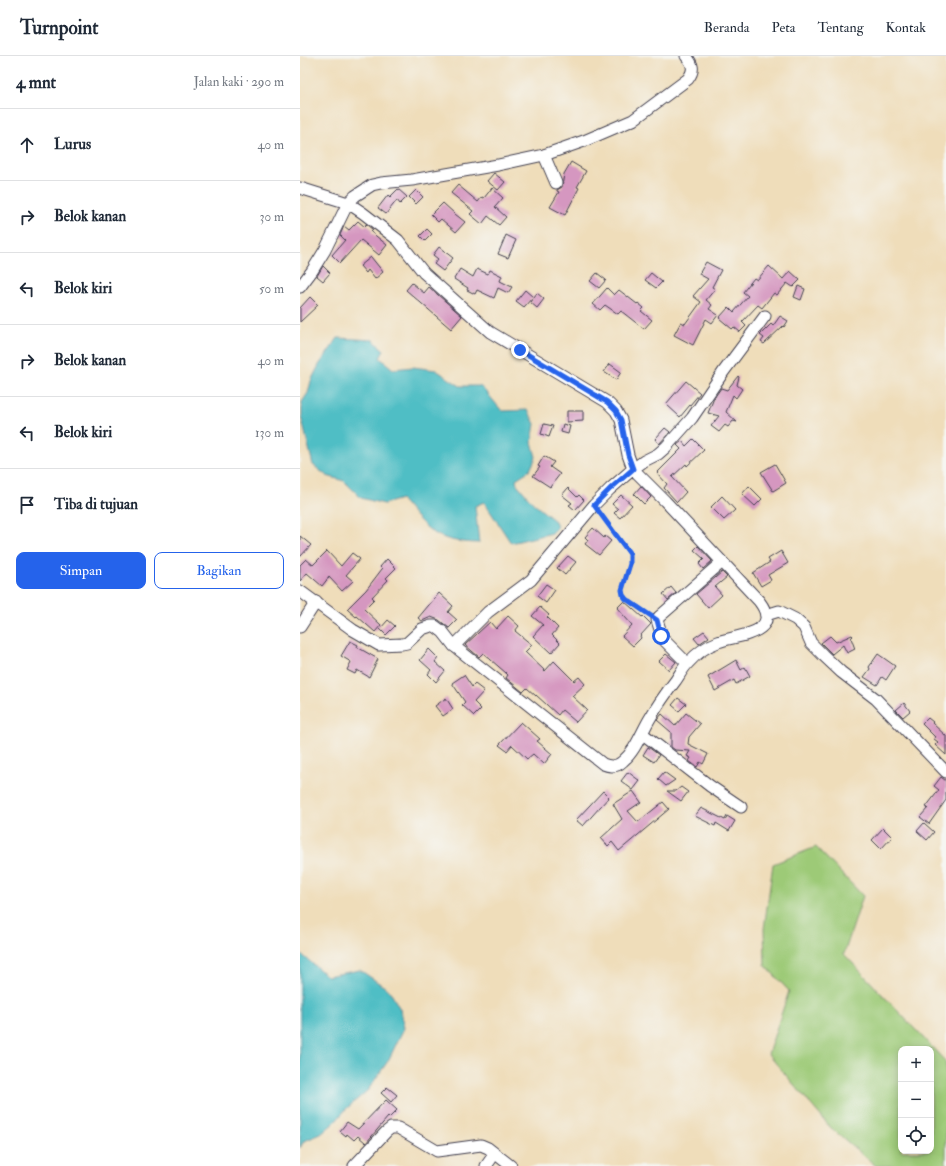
<!DOCTYPE html>
<html lang="id">
<head>
<meta charset="utf-8">
<style>
  body { margin:0; font-family:"IM FELL Double Pica",serif; background:#f2f2f3; color:#1f2937 }
  .controls { position:absolute; right:12px; bottom:12px; display:grid; overflow:hidden; border-radius:8px; box-shadow:0 2px 10px #0003 }
  .controls button { width:36px; height:36px; display:grid; place-items:center; padding:0; border:0; border-bottom:1px solid #e0e1e3; background:#fff; color:#1f2937; font:20px sans-serif }
  .stop { position:absolute; width:12px; height:12px; margin:-9px; border:3px solid #2563eb; border-radius:50%; background:#fff }
  .stop.end { background:#2563eb; border-color:#fff; box-shadow:0 1px 4px #0008 }
  .list { margin:0; padding:0; list-style:none }
  h2 { display:flex; justify-content:space-between; align-items:center; height:52px; margin:0; padding:0 16px; font-size:17px }
  h2 small { font-size:13px; font-weight:400; color:#747a83 }
  .list li { display:grid; grid-template-columns:26px 1fr auto; gap:12px; align-items:center; box-sizing:border-box; height:72px; padding:0 16px; border-top:1px solid #e0e1e3 }
  .list b { display:block; font-size:15px; white-space:nowrap }
  .list em { font-size:13px; font-style:normal; color:#747a83 }
  .actions { display:flex; gap:8px; padding:12px 16px }
  .actions a { flex:1; padding:9px 0; border:1px solid #2563eb; border-radius:8px; text-align:center; font-size:14px; color:#2563eb }
  .actions .main { background:#2563eb; color:#fff }
  .icon { flex:none; width:22px; height:22px; fill:none; stroke:currentColor; stroke-width:2; stroke-linecap:round; stroke-linejoin:round }
  .map { position:relative; flex:none; width:646px; height:1110px; overflow:hidden }
  header { display:flex; align-items:center; gap:24px; box-sizing:border-box; height:56px; padding:0 20px; background:#fff; border-bottom:1px solid #e0e1e3 }
  header strong { font-size:19px }
  nav { display:flex; gap:22px; margin-inline-start:auto; font-size:14px }
  main { display:flex }
  aside { flex:1; background:#fff }
  .map>svg:first-child { display:block }
</style>
</head>
<body>
<header>
<strong>Turnpoint</strong>
<nav><a>Beranda</a><a>Peta</a><a>Tentang</a><a>Kontak</a></nav>
</header>
<main>
<aside>
<h2>4 mnt<small>Jalan kaki · 290 m</small></h2>
<ul class="list">
<li><svg class="icon" aria-label="ahead" viewBox="0 0 24 24"><path d="M12 20V5M6 11l6-6 6 6"/></svg><div><b>Lurus</b></div><em>40 m</em></li>
<li><svg class="icon" aria-label="right" viewBox="0 0 24 24"><path d="M7 20v-9h11M14 6l5 5-5 5"/></svg><div><b>Belok kanan</b></div><em>30 m</em></li>
<li><svg class="icon" aria-label="left" viewBox="0 0 24 24"><path d="M17 20v-9H6M10 6l-5 5 5 5"/></svg><div><b>Belok kiri</b></div><em>50 m</em></li>
<li><svg class="icon" aria-label="right" viewBox="0 0 24 24"><path d="M7 20v-9h11M14 6l5 5-5 5"/></svg><div><b>Belok kanan</b></div><em>40 m</em></li>
<li><svg class="icon" aria-label="left" viewBox="0 0 24 24"><path d="M17 20v-9H6M10 6l-5 5 5 5"/></svg><div><b>Belok kiri</b></div><em>130 m</em></li>
<li><svg class="icon" aria-label="arrive" viewBox="0 0 24 24"><path d="M6 21V4h12l-3 4 3 4H6"/></svg><div><b>Tiba di tujuan</b></div></li>
</ul>
<div class="actions"><a class="main">Simpan</a><a>Bagikan</a></div>
</aside>
<div class="map">
<svg width="646" height="1110" viewBox="0 0 646 1110">
  <rect width="100%" height="100%" fill="#f6f6f2"/>
  <filter id="ink" filterUnits="userSpaceOnUse"><feTurbulence type="fractalNoise" baseFrequency=".025" numOctaves="2"/><feDisplacementMap in="SourceGraphic" scale="8" xChannelSelector="R" yChannelSelector="G"/><feConvolveMatrix kernelMatrix="1 2 1 2 8 2 1 2 1" color-interpolation-filters="sRGB"/></filter>
  <filter id="wash" filterUnits="userSpaceOnUse"><feTurbulence type="fractalNoise" baseFrequency=".012" numOctaves="4" result="noise"/><feDisplacementMap in="SourceGraphic" scale="16" xChannelSelector="R" yChannelSelector="G"/><feGaussianBlur stdDeviation="0.9" result="paint"/><feColorMatrix in="noise" values="0 0 0 0 0 0 0 0 0 0 0 0 0 0 0 0 0 1.4 0 .05"/><feComposite in="paint" operator="in"/></filter>
  <g filter="url(#wash)">
    <rect width="100%" height="100%" fill="#efddba"/>
    <path fill="#9dca77" stroke="#607659" fill-rule="evenodd" d="M 516,791 L 563,840 L 544,898 L 646,1006 L 646,1110 L 576,1110 L 530,1071 L 468,998 L 489,935 L 465,909 L 464,873 L 473,808 ZM 601,993 L 631,993 L 631,1095 L 601,1095 Z"/>
    <g fill="#4fbec5" stroke="#387080">
      <path d="M 38,282 L 73,284 L 84,294 L 80,302 L 93,313 L 113,311 L 136,314 L 160,330 L 180,330 L 187,337 L 202,355 L 228,354 L 235,368 L 232,386 L 236,401 L 230,414 L 216,423 L 217,428 L 234,448 L 255,465 L 257,472 L 252,477 L 211,487 L 184,446 L 175,450 L 179,487 C 135,486 128,475 101,443 L 84,448 L 61,442 L 44,425 L 27,420 L 13,409 L 2,364 L 2,346 L 8,337 L 11,325 L 19,309 Z"/>
      <polygon points="0,897 27,920 60,914 89,934 100,953 104,972 88,1005 68,1034 46,1053 35,1066 21,1078 4,1085 0,1092"/>
    </g>
    <g id="blocks">
      <g fill="#d597c0">
        <polygon points="271,106 286,115 277,131 279,132 265,159 250,151 259,136 257,135 257,134 262,131 264,118"/>
        <polygon points="194,117 205,126 198,134 187,125"/>
        <polygon points="158,129 178,146 182,141 184,142 192,132 203,142 195,151 206,161 199,169 188,160 182,168 170,158 173,155 151,137"/>
        <polygon points="98,133 107,141 100,148 97,144 86,158 78,152 88,139 90,141"/>
        <polygon points="116,134 123,141 116,148 109,141"/>
        <polygon points="143,147 155,158 165,166 156,176 141,163 138,166 131,159"/>
        <polygon points="58,165 65,171 66,168 73,174 71,176 87,189 79,199 61,184 40,207 32,199 45,184 40,179 44,170 49,174"/>
        <polygon points="127,173 132,178 125,185 120,180"/>
        <polygon points="206,179 216,184 208,202 198,198"/>
        <polygon points="139,191 153,202 143,215 134,208 138,203 133,199"/>
        <polygon points="71,201 83,216 75,223 68,214 66,217 60,210"/>
        <polygon points="406,206 421,214 412,231 415,233 406,244 412,249 409,253 418,259 412,267 406,263 393,289 374,279 381,266 385,268 401,246 393,240 408,223 399,218"/>
        <polygon points="23,210 30,217 23,225 17,220"/>
        <polygon points="469,210 483,223 490,215 500,224 493,231 487,227 477,239 474,237 462,252 458,249 442,266 446,270 440,276 434,271 432,273 419,262 429,251 434,256 448,240 443,236 454,222 457,224"/>
        <polygon points="160,213 173,221 177,213 188,218 190,214 202,220 200,225 212,231 208,237 198,232 194,242 177,234 175,238 167,234 168,232 154,223"/>
        <polygon points="297,217 306,224 299,232 290,225"/>
        <polygon points="351,217 362,226 356,232 345,224"/>
        <polygon points="112,227 124,237 129,231 162,260 151,273 106,234"/>
        <polygon points="498,230 505,233 501,244 494,241"/>
        <polygon points="307,232 314,239 319,234 337,248 338,247 344,252 341,255 352,264 344,273 321,255 318,258 305,249 300,254 293,248"/>
        <polygon points="225,234 233,241 224,251 216,245"/>
        <polygon points="237,237 244,243 237,252 230,246"/>
        <polygon points="10,241 18,249 0,266 0,252"/>
        <polygon points="480,260 488,265 484,271 483,270 464,288 461,286 464,282 460,279 471,268 473,270"/>
        <polygon points="310,308 321,316 316,324 304,316"/>
        <polygon points="438,320 439,321 437,329 442,333 436,342 433,339 426,356 437,366 433,365 428,371 425,369 419,376 411,370 419,360 408,357 414,342 421,332 427,334"/>
        <polygon points="386,325 400,337 380,361 366,348"/>
        <polygon points="267,355 283,355 283,365 267,366"/>
        <polygon points="244,368 253,370 249,381 241,378"/>
        <polygon points="263,368 270,370 268,378 261,376"/>
        <polygon points="365,372 370,376 359,388 355,383"/>
        <polygon points="393,383 404,394 387,410 386,408 372,421 386,436 377,446 364,432 367,428 357,417 381,393 377,389 382,385 386,390"/>
        <polygon points="244,400 254,406 250,411 260,418 250,431 233,420 240,411 238,410"/>
        <polygon points="475,408 486,427 473,435 461,416"/>
        <polygon points="341,430 351,441 344,448 334,438"/>
        <polygon points="449,430 462,443 455,450 442,438"/>
        <polygon points="268,432 277,441 279,439 284,444 275,454 269,449 272,447 262,439"/>
        <polygon points="321,439 332,449 320,462 314,457 318,453 312,448"/>
        <polygon points="422,440 435,454 424,464 411,451"/>
        <polygon points="293,472 304,482 305,480 311,485 299,499 285,488 288,484 285,481"/>
        <polygon points="0,480 11,489 0,501"/>
        <polygon points="398,490 412,505 403,513 399,508 404,503 394,494"/>
        <polygon points="27,495 41,510 52,497 60,503 46,519 53,525 42,535 29,521 22,530 7,517 0,525 0,509 6,503 13,509"/>
        <polygon points="481,495 488,507 468,519 471,524 461,530 453,517 470,506 468,503"/>
        <polygon points="268,500 276,506 265,519 257,512"/>
        <polygon points="87,503 96,512 86,522 88,524 72,541 74,543 64,553 81,569 75,576 57,560 56,561 47,553 66,534 82,513 80,511"/>
        <polygon points="422,516 427,521 415,531 422,539 408,552 396,538"/>
        <polygon points="246,528 255,534 246,547 237,540"/>
        <polygon points="371,531 376,537 368,544 363,538"/>
        <polygon points="139,537 153,550 148,556 157,564 149,572 139,564 131,561 122,565 118,562"/>
        <polygon points="324,545 342,561 343,560 351,568 340,580 341,582 333,590 322,580 332,569 317,552"/>
        <polygon points="240,551 249,559 247,561 258,572 252,579 260,587 251,597 233,580 243,569 232,560"/>
        <polygon points="208,560 219,570 215,575 232,589 225,596 245,615 254,605 274,625 279,621 285,628 272,640 287,654 276,666 262,654 258,659 236,639 236,640 227,632 223,636 206,622 208,619 206,617 183,597 179,601 165,589 190,566 196,573"/>
        <polygon points="88,564 95,570 86,579 80,573"/>
        <polygon points="404,575 409,581 399,588 394,582"/>
        <polygon points="552,579 553,580 551,582 555,593 547,597 543,589 532,598 521,587 530,580 536,586"/>
        <polygon points="50,585 58,589 57,591 78,603 69,621 57,614 55,618 47,614 51,606 41,600"/>
        <polygon points="129,593 138,602 135,606 145,615 136,626 128,618 131,614 120,604"/>
        <polygon points="366,598 376,606 369,614 359,605"/>
        <polygon points="578,598 595,610 586,624 582,621 577,629 564,621 570,613 569,611"/>
        <polygon points="436,604 441,614 445,611 450,620 436,628 434,624 415,635 408,621"/>
        <polygon points="164,619 172,631 175,628 184,635 174,646 181,653 174,660 162,649 165,646 152,627"/>
        <polygon points="146,642 153,653 143,660 135,650"/>
        <polygon points="378,642 386,648 379,655 372,649"/>
        <polygon points="604,647 610,655 603,661 596,654"/>
        <polygon points="386,657 400,668 389,681 388,688 408,698 403,708 400,706 397,711 389,705 391,702 387,700 390,695 375,694 371,691 371,676 357,664 362,658 375,670"/>
        <polygon points="628,662 633,666 632,667 646,680 646,699 635,689 638,686 634,683 635,681 622,668"/>
        <polygon points="221,666 240,683 237,685 252,698 244,708 233,698 227,703 212,689 207,695 199,689"/>
        <polygon points="348,691 359,699 354,706 343,699"/>
        <polygon points="328,716 340,725 333,734 321,725"/>
        <polygon points="364,716 375,724 366,730 358,723"/>
        <polygon points="641,721 646,725 646,744 629,768 620,761 628,752 626,751 639,734 634,730"/>
        <polygon points="381,731 388,736 381,745 367,735 376,735"/>
        <polygon points="303,735 309,741 283,770 276,764"/>
        <polygon points="333,735 341,746 328,755 338,766 363,746 369,753 319,795 312,786 308,790 301,782 322,763 313,748"/>
        <polygon points="401,752 425,764 427,760 435,765 429,775 416,767 415,770 395,760"/>
        <polygon points="624,767 634,776 627,784 617,775"/>
        <polygon points="583,772 592,781 581,793 572,784"/>
        <polygon points="87,1031 97,1039 91,1046 81,1037"/>
        <polygon points="86,1044 97,1054 89,1062 88,1061 66,1087 58,1080 54,1084 47,1078 46,1080 40,1075 47,1066 58,1073"/>
      </g>
    </g>
  </g>
  <g filter="url(#ink)">
    <use href="#blocks" fill-opacity="0" stroke="#413e4e" stroke-width="1"/>
    <g fill="none" stroke-linecap="round" stroke-linejoin="round">
      <defs>
        <g id="minor">
          <polyline points="244,99 256,127"/>
          <path d="M 0,132 L 48,147 L 63,157 L 98,184 L 124,217 L 190,276 L 307,346 L 316,355 L 321,364 L 328,399 L 333,413 L 365,445 L 459,545 C 484,578 437,579 418,586 C 407,590 396,598 388,607 C 383,612 380,618 376,624 C 366,637 357,650 349,664 C 341,678 335,695 323,705 C 317,711 310,711 303,708 L 154,590 L 143,576 L 135,570 L 131,570 L 122,573 L 107,587 L 102,588 L 79,589 L 53,574 L 0,535"/>
          <path d="M 0,231 L 12,215 L 25,194 L 48,147 L 55,140 L 72,129 L 81,127 L 112,124 L 198,109 L 244,99 L 284,85 L 333,64 L 388,23 C 395,14 393,8 386,0"/>
          <polyline points="466,559 479,555 495,563 504,571 511,587 523,599 541,616 576,643 646,716"/>
          <polyline points="0,571 16,546"/>
          <polyline points="154,590 188,556 231,524 294,449 310,433 333,413 344,405 358,398 366,391 392,362 424,315 465,260"/>
          <polyline points="387,607 363,583 357,564 359,561 422,506"/>
          <polyline points="343,678 410,730 441,751"/>
          <polyline points="54,1110 86,1076 91,1072 98,1072 137,1095 181,1089 188,1092 211,1110"/>
          <polyline points="186,1110 191,1103"/>
        </g>
      </defs>
      <use href="#minor" stroke="#413e4e" stroke-width="13"/>
      <polyline stroke="#413e4e" stroke-width="1.5" stroke-dasharray="3 3" stroke-linecap="butt" points="300,457 330,498 330,508 322,534 323,539 326,543 349,559"/>
      <use href="#minor" stroke="#fff" stroke-width="11"/>
    </g>
  </g>
  <g fill="none" stroke-linecap="round" stroke-linejoin="round" filter="url(#ink)">
    <polyline stroke="#2563eb" stroke-width="5" points="220,294 307,346 316,355 321,364 328,399 333,413 310,433 294,449 330,498 330,508 322,534 323,539 326,543 357,564 361,580"/>
  </g>
</svg>
<div class="controls">
<button>+</button>
<button>−</button>
<button><svg class="icon" aria-label="locate" viewBox="0 0 24 24"><circle cx="12" cy="12" r="6"/><path d="M12 2v4M12 18v4M2 12h4M18 12h4"/></svg></button>
</div>
<div class="stop" style="left:361px;top:580px"></div>
<div class="stop end" style="left:220px;top:294px"></div>
</div>
</main>
</body>
</html>
